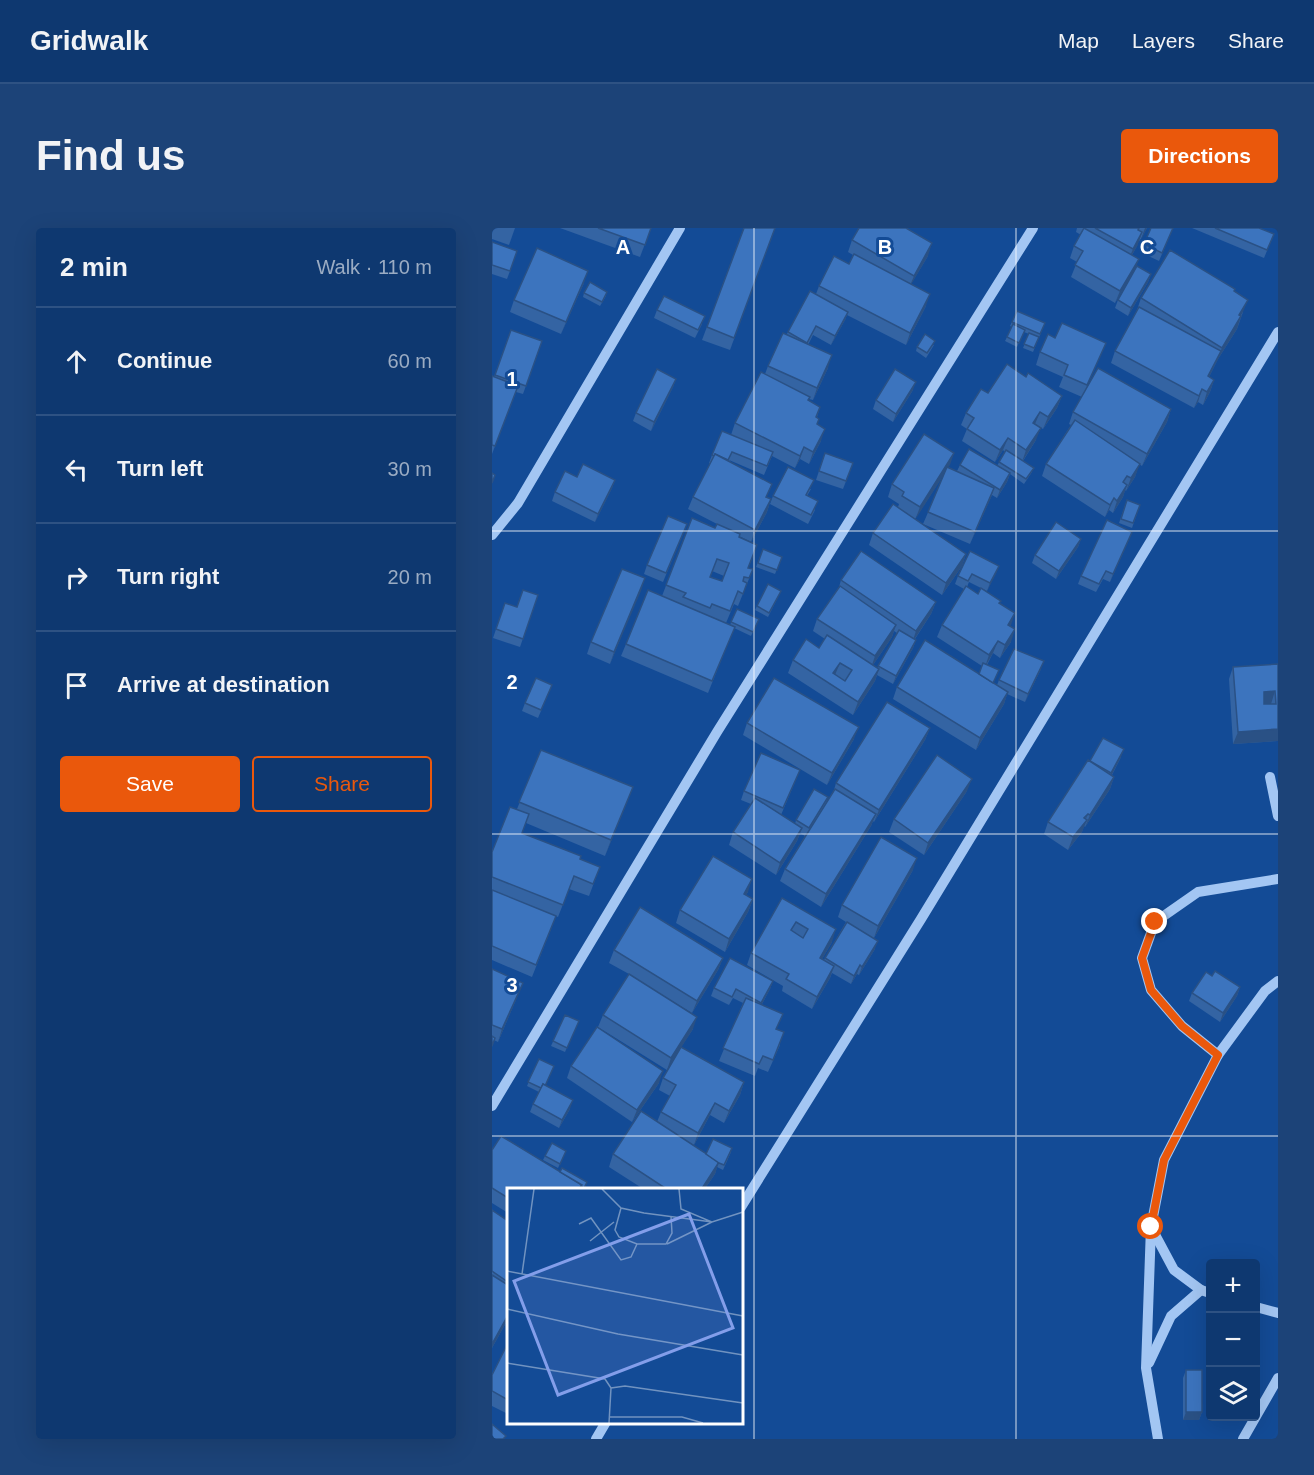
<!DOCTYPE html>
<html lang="en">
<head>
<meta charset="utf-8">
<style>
  body { margin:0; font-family:Arial,sans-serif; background:#1c4378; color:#f1f3f6 }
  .controls { position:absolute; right:18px; bottom:18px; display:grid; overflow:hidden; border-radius:6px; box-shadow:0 6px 24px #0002 }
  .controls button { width:54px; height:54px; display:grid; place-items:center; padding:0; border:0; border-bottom:2px solid #2e5283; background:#0e3870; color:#f1f3f6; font:30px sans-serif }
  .stop { position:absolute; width:18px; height:18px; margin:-14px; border:4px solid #ea580c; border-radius:50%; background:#fff }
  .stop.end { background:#ea580c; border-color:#fff; box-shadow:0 2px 6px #0008 }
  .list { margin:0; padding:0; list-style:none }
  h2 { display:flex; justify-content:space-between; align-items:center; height:78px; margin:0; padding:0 24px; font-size:26px }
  h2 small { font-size:20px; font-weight:400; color:#9bacc3 }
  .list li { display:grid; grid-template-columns:39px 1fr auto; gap:18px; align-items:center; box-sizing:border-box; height:108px; padding:0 24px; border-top:2px solid #2e5283 }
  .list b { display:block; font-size:22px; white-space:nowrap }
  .list em { font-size:20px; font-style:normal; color:#9bacc3 }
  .actions { display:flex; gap:12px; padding:18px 24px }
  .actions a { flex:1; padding:14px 0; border:2px solid #ea580c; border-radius:6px; text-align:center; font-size:21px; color:#ea580c }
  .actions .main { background:#ea580c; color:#fff }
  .icon { flex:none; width:33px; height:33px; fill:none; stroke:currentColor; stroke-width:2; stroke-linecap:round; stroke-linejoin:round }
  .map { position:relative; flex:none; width:786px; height:1211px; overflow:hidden; border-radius:6px }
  header { display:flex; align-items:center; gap:36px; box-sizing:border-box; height:84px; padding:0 30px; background:#0e3870; border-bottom:2px solid #2e5283 }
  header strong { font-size:28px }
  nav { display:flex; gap:33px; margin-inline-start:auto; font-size:21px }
  .intro { display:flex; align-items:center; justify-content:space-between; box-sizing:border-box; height:144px; padding:0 36px }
  h1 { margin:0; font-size:42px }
  .button { padding:15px 27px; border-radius:6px; background:#ea580c; color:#fff; font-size:21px; font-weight:700 }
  main { display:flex; gap:36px; padding:0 36px }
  aside { flex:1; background:#0e3870; border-radius:6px; box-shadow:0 6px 24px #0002 }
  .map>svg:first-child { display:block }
</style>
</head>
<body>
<header>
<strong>Gridwalk</strong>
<nav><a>Map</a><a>Layers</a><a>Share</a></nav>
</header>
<div class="intro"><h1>Find us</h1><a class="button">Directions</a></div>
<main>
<aside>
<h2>2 min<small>Walk · 110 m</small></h2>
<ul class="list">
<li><svg class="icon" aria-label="ahead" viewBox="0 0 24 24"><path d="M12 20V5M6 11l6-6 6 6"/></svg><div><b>Continue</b></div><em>60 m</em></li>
<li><svg class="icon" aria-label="left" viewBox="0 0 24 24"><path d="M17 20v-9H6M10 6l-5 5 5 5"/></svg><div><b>Turn left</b></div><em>30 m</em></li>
<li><svg class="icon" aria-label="right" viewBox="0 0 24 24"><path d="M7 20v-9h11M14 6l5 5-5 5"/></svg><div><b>Turn right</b></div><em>20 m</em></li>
<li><svg class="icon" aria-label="arrive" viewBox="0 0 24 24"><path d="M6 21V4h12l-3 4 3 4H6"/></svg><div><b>Arrive at destination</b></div></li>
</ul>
<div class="actions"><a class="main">Save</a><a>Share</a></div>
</aside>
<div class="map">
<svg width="786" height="1211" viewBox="0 0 786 1211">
  <rect width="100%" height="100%" fill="#134b96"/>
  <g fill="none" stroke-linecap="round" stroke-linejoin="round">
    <g stroke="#a3c6f3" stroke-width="10">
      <polyline points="0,307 26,275 188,0"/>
      <polyline points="778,549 786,588"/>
      <polyline points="726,827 690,798 659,762 650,730 663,694 706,664 786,651"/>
      <polyline points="0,878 225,504 541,0"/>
      <polyline points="249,979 429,691 786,104"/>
      <polyline points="659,999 654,1140 666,1211"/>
      <polyline points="718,1065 709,1062 682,1042 659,999 672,932 726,827 773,763 786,753"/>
      <polyline points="764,1079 786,1085"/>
      <polyline points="657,1135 679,1088 709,1062"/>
      <polyline points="104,1211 114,1194"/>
      <polyline points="751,1211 786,1150"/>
    </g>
  </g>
  <g fill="#3464a3" fill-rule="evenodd">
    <polygon points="0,0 23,0 17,17 0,11"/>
    <polygon points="68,0 159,0 148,29"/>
    <polygon points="252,0 283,0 238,122 210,112"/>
    <polygon points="585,0 655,0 640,27 647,31 642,43 623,75 579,49 585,34 578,30 582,18 589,7 584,4"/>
    <polygon points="681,0 667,33 648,24 652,16"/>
    <polygon points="700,0 767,0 782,6 772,30"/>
    <path d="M 360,12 L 436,28 L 419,56 L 434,78 L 414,117 L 355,87 L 353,92 L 339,117 L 321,107 L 316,117 L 336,140 L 321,172 L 317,171 L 316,172 L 328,179 L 325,189 L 327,191 L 325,196 L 329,213 L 317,236 L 308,231 L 303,240 L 280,228 L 272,247 L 237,232 L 275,269 L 279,271 L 275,284 L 259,314 L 247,308 L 247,309 L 256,340 L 261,341 L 246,378 L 242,376 L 234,395 L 238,397 L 245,381 L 267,391 L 259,408 L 242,400 L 216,465 L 129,428 L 134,416 L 170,368 L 200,290 L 223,300 L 225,296 L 196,281 L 201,269 L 218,236 L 217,235 L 220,227 L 239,207 L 243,195 L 273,146 L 276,138 L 296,104 L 324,66 L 327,58 L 357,36 L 361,27 L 356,24 ZM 220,343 L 232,348 L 230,353 L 218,349 Z"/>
    <polygon points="0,14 18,43 15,51 0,46"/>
    <polygon points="659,46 656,54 636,88 623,80 626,72"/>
    <polygon points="92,55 69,106 18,84 22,72"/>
    <polygon points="742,64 751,84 745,101 726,131 717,149 722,152 718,164 711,177 706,174 702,180 619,135 623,123 645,82 649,70"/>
    <polygon points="92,65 114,68 108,78 91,69"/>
    <polygon points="165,82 210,96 203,110 162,90"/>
    <polygon points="525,83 553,95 541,124 531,120 537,106 532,104 525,119 513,113 520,99 518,98"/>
    <polygon points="19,102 50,113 31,166 24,164 0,226 0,148 2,149"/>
    <polygon points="563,110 614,115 592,165 679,181 675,194 650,238 647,236 643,249 634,263 633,262 631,269 621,285 617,282 613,289 550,248 554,236 579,197 577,196 581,184 590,169 567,159 571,149 544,137 548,124"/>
    <polygon points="442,117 434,130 424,123 425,119"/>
    <polygon points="534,149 570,168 565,180 551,201 543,196 544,212 531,233 540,244 532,256 518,246 515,254 505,270 500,267 478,316 431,296 454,243 423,291 474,326 470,338 450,367 377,317 381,305 406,279 407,276 396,269 400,256 462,225 456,239 465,243 468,237 505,238 513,224 511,222 503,234 470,213 475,201 469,197 474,185 496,165"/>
    <polygon points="184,151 181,159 159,203 141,193 144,185"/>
    <polygon points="421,162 401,194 381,181 384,172"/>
    <polygon points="333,225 361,235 351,261 324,252"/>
    <polygon points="85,249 123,252 120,260 103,294 60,273 63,264"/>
    <polygon points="319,261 315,268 323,282 316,296 278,276 281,268"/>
    <polygon points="635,272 648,277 640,300 627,295"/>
    <polygon points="195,296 171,354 152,346 155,337"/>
    <polygon points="640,304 618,354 611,351 604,364 586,356 589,348"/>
    <polygon points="589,311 586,319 564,351 540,335 543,327"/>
    <polygon points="271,321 290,329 283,346 264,339"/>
    <polygon points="507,338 495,363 477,354 475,359 486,366 508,376 518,398 519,414 508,430 501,425 495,437 501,455 505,457 507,452 549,441 533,474 515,466 512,476 484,522 401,471 405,459 487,446 490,438 445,409 450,397 472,361 463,356 466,348"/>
    <polygon points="153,350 118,436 95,426 99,414"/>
    <path d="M 349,352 L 444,374 L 439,386 L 423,411 L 424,412 L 421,420 L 401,456 L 385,447 L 383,453 L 361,487 L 296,445 L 301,432 L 327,420 L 333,411 L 321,403 L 325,391 L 347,359 ZM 402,403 L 405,405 L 386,440 L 381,437 L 400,409 Z"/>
    <polygon points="46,367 28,419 1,410 13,375 25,379"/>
    <polygon points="287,367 276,389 263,382 265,378"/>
    <polygon points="786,436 786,513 741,516 737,451 741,439"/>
    <polygon points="60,457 46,490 30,483 33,475"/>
    <polygon points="255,495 362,511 335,557 251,507"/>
    <polygon points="438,500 433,512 382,594 381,593 379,598 329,679 288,653 293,641 313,608 308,605 305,613 284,647 237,617 241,604 259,576 249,572 252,563 308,542 289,587 303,596 304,592 336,569 334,575 342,562 344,555"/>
    <polygon points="49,522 141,559 113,628 34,595 30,605 88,631 108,639 97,668 77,661 66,689 64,688 40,749 0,732 0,624 25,581"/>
    <polygon points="629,529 620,547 622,549 618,561 593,599 592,598 590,604 576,622 552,606 556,594 598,533"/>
    <polygon points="475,563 432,627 397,604 402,591"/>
    <polygon points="421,642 382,710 383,721 367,747 365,746 359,756 340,745 338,750 320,781 290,763 291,758 255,737 259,725 290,670 340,714 330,731 332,732 354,694 346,689 350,677"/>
    <polygon points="256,664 254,667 261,671 256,684 233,724 184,695 188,682"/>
    <polygon points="122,722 231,730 226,742 200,785 167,765 201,801 189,819 252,854 248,867 232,895 218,887 202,917 193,912 214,926 239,924 231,942 225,939 223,946 212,962 153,962 117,939 121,926 165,894 169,884 178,868 167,862 171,850 182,830 175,842 106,799 111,787 137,746 117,735"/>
    <polygon points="0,741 26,767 6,814 2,812 0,819"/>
    <polygon points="720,748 748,759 745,768 728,794 697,773 700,765"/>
    <polygon points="281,753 278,761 270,776 285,801 288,817 276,844 266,840 263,848 227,833 251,775 241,770 237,777 219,768 222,760"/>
    <polygon points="73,787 87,793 73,824 59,818"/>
    <polygon points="47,831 53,858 78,881 67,900 38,884 41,876 47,864 35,858"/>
    <polygon points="79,838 167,855 140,894 75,850"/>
    <polygon points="0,922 68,944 95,954 92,962 16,962 16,985 0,975"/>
    <polygon points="74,923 66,940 51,932 53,928"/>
    <polygon points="0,982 16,993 16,1091 0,1120"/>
    <polygon points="16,1115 16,1186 0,1178 0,1147"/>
    <polygon points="694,1142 710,1184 707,1192 691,1192 691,1150"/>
  </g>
  <g fill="#2a5185">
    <polygon points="653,0 655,0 648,14"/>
    <polygon points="650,4 646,17 636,33 641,21"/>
    <polygon points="440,15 436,28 417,60 422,48"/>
    <polygon points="647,31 642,43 623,75 628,63"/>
    <polygon points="96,43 92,55 69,106 74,94"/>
    <polygon points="659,46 656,54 636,88 639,80"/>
    <polygon points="438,66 434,78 414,117 418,105"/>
    <polygon points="756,72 751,84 742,99 747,87"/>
    <polygon points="356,84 353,92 339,117 343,108"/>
    <polygon points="749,88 745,101 726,131 711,161 716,148 730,120"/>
    <polygon points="340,127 336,140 321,172 325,160"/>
    <polygon points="184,151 181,159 159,203 162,194"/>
    <polygon points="722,152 718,164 711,177 715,164"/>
    <polygon points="424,154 421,162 401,194 404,186"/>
    <polygon points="710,161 706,174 702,180 707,168"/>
    <polygon points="570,168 565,180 551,201 556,189"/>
    <polygon points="679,181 675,194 650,238 655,226"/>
    <polygon points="548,184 543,196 541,195"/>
    <polygon points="549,200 544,212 530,234 534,222"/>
    <polygon points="333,201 329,213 317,236 321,224"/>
    <polygon points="516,210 511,222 503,234 508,222"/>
    <polygon points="312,219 308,231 303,240 308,228"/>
    <polygon points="462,225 458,237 423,292 428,279"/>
    <polygon points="648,236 643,249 634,263 639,250"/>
    <polygon points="518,245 515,254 505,270 508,262"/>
    <polygon points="123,252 120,260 103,294 106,286"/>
    <polygon points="635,257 631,269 621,285 625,273"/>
    <polygon points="502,260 498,272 478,316 483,304"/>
    <polygon points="622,270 617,282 613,289 618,277"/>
    <polygon points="279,271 275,284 259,314 263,302"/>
    <polygon points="640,304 637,312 618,354 621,346"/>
    <polygon points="589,311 586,319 564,351 567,343"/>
    <polygon points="474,326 470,338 450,367 454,355"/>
    <polygon points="507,338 504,346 495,363 498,355"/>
    <polygon points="153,350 149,363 118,436 122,424"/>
    <polygon points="444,374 439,386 420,415 424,403"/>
    <polygon points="523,385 519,397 511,409 516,397"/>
    <polygon points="404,397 400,409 379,440 383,428"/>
    <polygon points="523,401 519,414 508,430 513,417"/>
    <polygon points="424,412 421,420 401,456 404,448"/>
    <polygon points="506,413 501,425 493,439 497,427"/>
    <polygon points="552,433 549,441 533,474 536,466"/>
    <polygon points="348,435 343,447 337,457 341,445"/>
    <polygon points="387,441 383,453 361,487 366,474"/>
    <polygon points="783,463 779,476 768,476 772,464"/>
    <polygon points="516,464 512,476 484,522 488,510"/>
    <polygon points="367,499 362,511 335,557 340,545"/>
    <polygon points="438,500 433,512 382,594 387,582"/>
    <polygon points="786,501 786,513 741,516 746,504"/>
    <polygon points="632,521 629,529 616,554 619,545"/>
    <polygon points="622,549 618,561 593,599 598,587"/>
    <polygon points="480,551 475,563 432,627 436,615"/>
    <polygon points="141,559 135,575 113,628 119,612"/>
    <polygon points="384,586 379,598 329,679 334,666"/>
    <polygon points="596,586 592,595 595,592 590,604 576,622 581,609"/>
    <polygon points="310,600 305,613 284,647 288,635"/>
    <polygon points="425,630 421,642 382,710 386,698"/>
    <polygon points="260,651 256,664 247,678 252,666"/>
    <polygon points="261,671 256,684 233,724 237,711"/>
    <polygon points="344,701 340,714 324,742 328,730"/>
    <polygon points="386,713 383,721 367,747 370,739"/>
    <polygon points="231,730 226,742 200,785 205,773"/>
    <polygon points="368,737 365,746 359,756 362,748"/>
    <polygon points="342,738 338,750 320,781 325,769"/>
    <polygon points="281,753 278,761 266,783 269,775"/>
    <polygon points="31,755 26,767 6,814 10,801"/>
    <polygon points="748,759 745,768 728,794 731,785"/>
    <polygon points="205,789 201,801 175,842 179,830"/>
    <polygon points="171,843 167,855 140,894 145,882"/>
    <polygon points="252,854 248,867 232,895 237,883"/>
    <polygon points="81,872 78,881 67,900 70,892"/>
    <polygon points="223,875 218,887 202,917 206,905"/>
    <polygon points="227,934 223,946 212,962 209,962"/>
    <polygon points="16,1087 16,1091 0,1120 0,1116"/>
    <polygon points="694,1184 710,1184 707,1192 691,1192"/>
  </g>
  <g fill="#3c74be" stroke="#2a5185" stroke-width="1.5" fill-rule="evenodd">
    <polygon points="106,0 159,0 153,17"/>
    <polygon points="252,0 283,0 242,110 215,99"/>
    <polygon points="367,0 414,0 440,15 422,48 360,12"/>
    <polygon points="592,0 647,31 628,63 583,37 591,23 582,18"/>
    <polygon points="603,0 647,0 646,2 650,4 641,21"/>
    <polygon points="659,0 681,0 670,25 652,16"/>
    <polygon points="723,0 767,0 782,6 775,22"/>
    <polygon points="0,14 25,23 18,43 0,37"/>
    <polygon points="45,20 96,43 74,94 22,72"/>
    <polygon points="678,22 743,61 742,63 756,72 747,87 749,88 730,120 649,70"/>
    <polygon points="362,26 438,66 418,105 327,58 342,28 357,36"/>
    <polygon points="645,38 659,46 639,80 626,72"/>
    <polygon points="98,54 115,64 110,74 92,65"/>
    <polygon points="318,63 356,84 343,108 324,98 315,115 296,104"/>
    <polygon points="172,68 213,88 206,102 165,82"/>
    <polygon points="647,79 729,123 716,148 722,152 715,164 710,161 707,168 623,123"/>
    <polygon points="525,83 553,95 548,106 520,94"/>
    <polygon points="570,95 614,115 595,157 572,147 576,137 548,124 556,106 563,110"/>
    <polygon points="521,96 533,102 527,115 515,109"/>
    <polygon points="19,102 50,113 34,158 3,147"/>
    <polygon points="291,105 340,127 325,160 276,138"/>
    <polygon points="537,105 547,109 542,120 532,116"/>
    <polygon points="433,106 443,113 435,125 425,119"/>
    <polygon points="515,136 534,149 536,145 570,168 556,189 548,184 541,195 549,200 534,222 516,210 508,222 475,201 482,190 474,185 489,161 496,165"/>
    <polygon points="606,140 679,181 655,226 581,184"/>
    <polygon points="165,141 184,151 162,194 144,185"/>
    <polygon points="403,141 424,154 404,186 384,172"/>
    <polygon points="269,144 318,169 316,172 328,179 324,189 327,191 325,196 333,201 321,224 312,219 308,228 243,195"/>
    <polygon points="0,148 26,158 3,218 0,217"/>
    <polygon points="583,192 648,236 639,250 635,248 631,254 635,257 625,273 622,270 618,277 554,236"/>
    <polygon points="230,203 281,224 275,238 240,224 236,232 223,226 222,228 220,227"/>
    <polygon points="432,206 462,225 428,279 410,268 412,264 400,256"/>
    <polygon points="477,221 518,245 508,262 468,237"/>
    <polygon points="514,222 542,240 534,251 507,234"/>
    <polygon points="333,225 361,235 354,253 327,243"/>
    <polygon points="223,226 280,256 274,269 279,271 263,302 201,269"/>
    <polygon points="91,236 123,252 106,286 63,264 73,243 85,249"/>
    <polygon points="296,239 322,252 314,267 326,273 319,287 281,268"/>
    <polygon points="455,239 502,260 483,304 436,284"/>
    <polygon points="0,245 3,247 0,255"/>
    <polygon points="635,272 648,277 641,295 629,291"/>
    <polygon points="401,276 474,326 454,355 381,305"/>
    <polygon points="176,288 195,296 174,345 155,337"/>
    <path d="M 200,290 L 223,300 L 225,296 L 248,306 L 247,309 L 265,317 L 256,340 L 261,341 L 257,350 L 252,349 L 251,353 L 255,355 L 251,366 L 246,363 L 238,383 L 220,376 L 218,380 L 191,369 L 194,365 L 174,357 ZM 225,331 L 237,335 L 230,353 L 218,349 Z"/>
    <polygon points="615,292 640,304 621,346 614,343 607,356 589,348"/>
    <polygon points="564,294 589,311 567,343 543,327"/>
    <polygon points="271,321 290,329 285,342 266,335"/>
    <polygon points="369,323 444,374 424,403 349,352"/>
    <polygon points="478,323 507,338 498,355 480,346 476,353 466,348"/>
    <polygon points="130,341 153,350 122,424 99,414"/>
    <polygon points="276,356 289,363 277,385 265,378"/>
    <polygon points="348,358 404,397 383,428 325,391"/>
    <polygon points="474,358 486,366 489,360 509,373 507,375 523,385 516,397 523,401 513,417 506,413 497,427 450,397"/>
    <polygon points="31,362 46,367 31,411 4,401 13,375 25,379"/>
    <polygon points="156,362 243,399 220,453 134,416"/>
    <polygon points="245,381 267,391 261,404 239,394"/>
    <polygon points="407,402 424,412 404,448 386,438"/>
    <path d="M 335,407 L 387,441 L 366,474 L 301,432 L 314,411 L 327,420 ZM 348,435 L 360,442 L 353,453 L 341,445 Z"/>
    <polygon points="433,412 516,464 488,510 405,459"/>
    <polygon points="522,421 552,433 536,466 507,452"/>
    <polygon points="491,435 507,442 501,455 487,446"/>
    <path d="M 786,436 L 786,501 L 746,504 L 741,439 ZM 783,463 L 784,476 L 772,476 L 772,464 Z"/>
    <polygon points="44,450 60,457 49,482 33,475"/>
    <polygon points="282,450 367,499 340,545 255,495"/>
    <polygon points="395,474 438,500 387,582 344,555"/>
    <polygon points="611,510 632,521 619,545 598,533"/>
    <polygon points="49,522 141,559 119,612 27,574"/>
    <polygon points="269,525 308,542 291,580 252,563"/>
    <polygon points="445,527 480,551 436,615 402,591"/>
    <polygon points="596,532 622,549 598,587 596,586 592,590 595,592 581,609 556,594"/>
    <polygon points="322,561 336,569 317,600 304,592"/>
    <polygon points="343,561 384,586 334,666 293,641"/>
    <polygon points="263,570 310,600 288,635 241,604"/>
    <polygon points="18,579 37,586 30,605 89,628 88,631 108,639 101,656 82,648 71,677 0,649 0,624"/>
    <polygon points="389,609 425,630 386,698 350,677"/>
    <polygon points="221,628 260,651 252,666 261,671 237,711 188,682"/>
    <polygon points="0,662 64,688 44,737 0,718"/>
    <path d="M 290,670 L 344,701 L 328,730 L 342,738 L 325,769 L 294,751 L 297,746 L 259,725 ZM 304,694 L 316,701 L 311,710 L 299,702 Z"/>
    <polygon points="148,679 231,730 205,773 122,722"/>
    <polygon points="355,694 386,713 370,739 368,737 362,748 333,730"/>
    <polygon points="238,730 281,753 269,775 244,761 240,769 222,760"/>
    <polygon points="0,741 31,755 10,801 0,797"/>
    <polygon points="723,743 748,759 731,785 700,765 714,744 720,748"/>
    <polygon points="137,746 205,789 179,830 111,787"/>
    <polygon points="254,770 291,786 284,801 292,804 281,832 271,828 267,836 231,820"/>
    <polygon points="73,787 87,793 75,820 61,813"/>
    <polygon points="105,799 171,843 145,882 79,838"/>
    <polygon points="0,808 3,810 0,818"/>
    <polygon points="189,819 252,854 237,883 223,875 206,905 169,884 184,857 171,850"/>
    <polygon points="47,831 62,838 53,858 51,856 49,860 36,854"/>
    <polygon points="51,856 81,872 70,892 41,876"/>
    <polygon points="149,883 227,934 209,962 176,962 121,926"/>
    <polygon points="9,908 90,957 86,962 16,962 16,970 0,960 0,922"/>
    <polygon points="221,911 240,920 232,937 227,935 214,926"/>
    <polygon points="60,915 74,923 68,936 53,928"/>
    <polygon points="70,940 95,954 92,960 89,958 90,957 68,944"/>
    <polygon points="0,982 16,993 16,1054 0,1043"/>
    <polygon points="0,1047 16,1057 16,1087 0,1116"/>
    <polygon points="16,1115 16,1172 0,1163 0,1147"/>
    <rect x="694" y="1142" width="16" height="42"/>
    <polygon points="0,1196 14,1208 11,1211 0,1211"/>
  </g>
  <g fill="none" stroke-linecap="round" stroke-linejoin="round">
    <polyline stroke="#ea580c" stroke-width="8" points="659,999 672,932 726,827 690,798 659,762 650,730 663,694"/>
  </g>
  <path fill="none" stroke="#fff" stroke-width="1.5" stroke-opacity="0.55" d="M 262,0 L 262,1211M 524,0 L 524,1211M 0,303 L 786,303M 0,606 L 786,606M 0,908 L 786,908"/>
  <g transform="translate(15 960)">
    <rect width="236" height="236" fill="#134b96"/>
    <path fill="none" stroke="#7193c0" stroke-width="1.5" d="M 95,1 L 114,20 L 137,25 L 205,34 L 236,24M 114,20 L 108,42 L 112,49 L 130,56 L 159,56 L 165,45 L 164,28M 72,36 L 84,30 L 114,72 L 124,69 L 130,56M 83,53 L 107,34M 160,56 L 205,34 L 174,21 L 172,1M 0,83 L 236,128M 15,86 L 27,1M 0,121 L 111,146 L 236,167M 0,175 L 98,191 L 104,200 L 102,235M 104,200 L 118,198 L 236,215M 102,229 L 175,229 L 196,235"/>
    <path fill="#839eea" fill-opacity="0.15" stroke="#839eea" stroke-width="3" d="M 182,26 L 226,140 L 51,207 L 7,93 Z"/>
    <rect width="236" height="236" fill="none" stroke="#fff" stroke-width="3"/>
  </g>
  <g font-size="20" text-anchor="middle" font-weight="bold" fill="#fff" stroke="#134b96" stroke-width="6" stroke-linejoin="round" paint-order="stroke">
    <text x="131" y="26">A</text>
    <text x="393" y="26">B</text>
    <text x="655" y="26">C</text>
    <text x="20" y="158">1</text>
    <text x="20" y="461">2</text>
    <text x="20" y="764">3</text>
  </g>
</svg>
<div class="controls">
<button>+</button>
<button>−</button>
<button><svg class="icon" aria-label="layers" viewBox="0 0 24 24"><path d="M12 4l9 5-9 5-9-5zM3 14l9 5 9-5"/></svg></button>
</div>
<div class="stop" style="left:659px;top:999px"></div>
<div class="stop end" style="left:663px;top:694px"></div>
</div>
</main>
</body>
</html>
